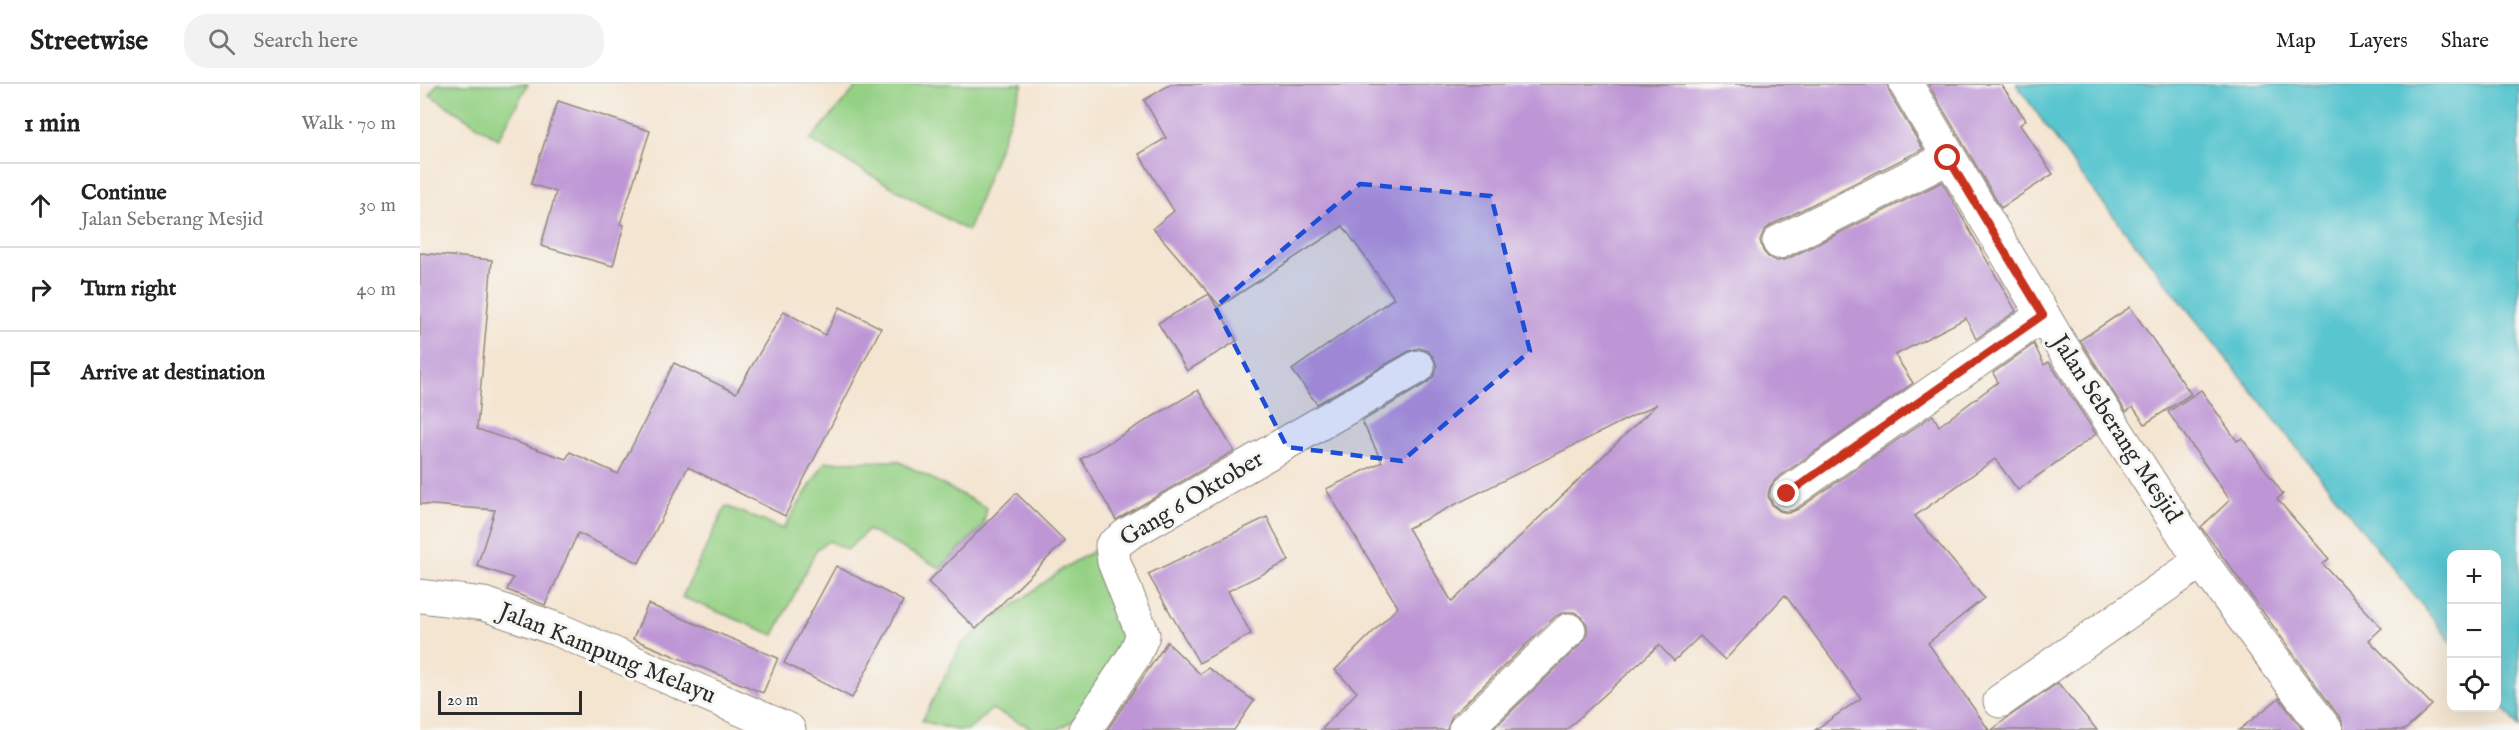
<!DOCTYPE html>
<html lang="en">
<head>
<meta charset="utf-8">
<style>
  body { margin:0; font-family:"IM FELL English",serif; background:#f2f2f2; color:#222 }
  .controls { position:absolute; right:18px; bottom:18px; display:grid; overflow:hidden; border-radius:12px; box-shadow:0 6px 24px #0002 }
  .controls button { width:54px; height:54px; display:grid; place-items:center; padding:0; border:0; border-bottom:2px solid #e0e0e0; background:#fff; color:#222; font:30px sans-serif }
  .scale { position:absolute; left:18px; bottom:15px; width:144px; box-sizing:border-box; padding-left:6px; border:3px solid #2b2b2b; border-top:0; font-size:16px; line-height:21px; white-space:nowrap; color:#2b2b2b; -webkit-text-stroke:4px #f6f6f2; paint-order:stroke }
  .stop { position:absolute; width:18px; height:18px; margin:-14px; border:4px solid #c8321e; border-radius:50%; background:#fff }
  .stop.end { background:#c8321e; border-color:#fff; box-shadow:0 2px 6px #0008 }
  .list { margin:0; padding:0; list-style:none }
  h2 { display:flex; justify-content:space-between; align-items:center; height:78px; margin:0; padding:0 24px; font-size:26px }
  h2 small { font-size:20px; font-weight:400; color:#767676 }
  .list li { display:grid; grid-template-columns:39px 1fr auto; gap:18px; align-items:center; box-sizing:border-box; height:84px; padding:0 24px; border-top:2px solid #e0e0e0 }
  .list b { display:block; font-size:22px; white-space:nowrap }
  .list p { margin:0; font-size:20px; white-space:nowrap; color:#767676 }
  .list em { font-size:20px; font-style:normal; color:#767676 }
  .icon { flex:none; width:33px; height:33px; fill:none; stroke:currentColor; stroke-width:2; stroke-linecap:round; stroke-linejoin:round }
  .map { position:relative; flex:none; width:2099px; height:646px; overflow:hidden }
  header { display:flex; align-items:center; gap:36px; box-sizing:border-box; height:84px; padding:0 30px; background:#fff; border-bottom:2px solid #e0e0e0 }
  header strong { font-size:28px }
  nav { display:flex; gap:33px; margin-inline-start:auto; font-size:21px }
  .search { width:420px; height:54px; background:#f2f2f2; display:flex; align-items:center; gap:15px; box-sizing:border-box; padding:0 21px; border-radius:24px; color:#767676; font-size:22px }
  main { display:flex }
  aside { flex:1; background:#fff }
  .map>svg:first-child { display:block }
</style>
</head>
<body>
<header>
<strong>Streetwise</strong>
<div class="search"><svg class="icon" aria-label="search" viewBox="0 0 24 24"><circle cx="10" cy="10" r="6"/><path d="M15 15l6 6"/></svg>Search here</div>
<nav><a>Map</a><a>Layers</a><a>Share</a></nav>
</header>
<main>
<aside>
<h2>1 min<small>Walk · 70 m</small></h2>
<ul class="list">
<li><svg class="icon" aria-label="ahead" viewBox="0 0 24 24"><path d="M12 20V5M6 11l6-6 6 6"/></svg><div><b>Continue</b><p>Jalan Seberang Mesjid</p></div><em>30 m</em></li>
<li><svg class="icon" aria-label="right" viewBox="0 0 24 24"><path d="M7 20v-9h11M14 6l5 5-5 5"/></svg><div><b>Turn right</b></div><em>40 m</em></li>
<li><svg class="icon" aria-label="arrive" viewBox="0 0 24 24"><path d="M6 21V4h12l-3 4 3 4H6"/></svg><div><b>Arrive at destination</b></div></li>
</ul>
</aside>
<div class="map">
<svg width="2099" height="646" viewBox="0 0 2099 646">
  <rect width="100%" height="100%" fill="#f6f6f2"/>
  <filter id="ink" filterUnits="userSpaceOnUse"><feTurbulence type="fractalNoise" baseFrequency=".0167" numOctaves="2"/><feDisplacementMap in="SourceGraphic" scale="12" xChannelSelector="R" yChannelSelector="G"/><feConvolveMatrix kernelMatrix="1 2 1 2 8 2 1 2 1" color-interpolation-filters="sRGB"/></filter>
  <filter id="wash" filterUnits="userSpaceOnUse"><feTurbulence type="fractalNoise" baseFrequency=".008" numOctaves="4" result="noise"/><feDisplacementMap in="SourceGraphic" scale="24" xChannelSelector="R" yChannelSelector="G"/><feGaussianBlur stdDeviation="1.35" result="paint"/><feColorMatrix in="noise" values="0 0 0 0 0 0 0 0 0 0 0 0 0 0 0 0 0 1.4 0 .05"/><feComposite in="paint" operator="in"/></filter>
  <g filter="url(#wash)">
    <rect width="100%" height="100%" fill="#f4e5d1"/>
    <g fill="#95d185" stroke="#607e58" stroke-width="1.5">
      <polygon points="17,0 108,0 78,55 10,11"/>
      <polygon points="439,0 603,0 548,147 390,56"/>
      <polygon points="478,377 567,424 563,442 520,484 448,446 427,466 409,457 397,465 354,551 262,513 306,422 363,445 405,378"/>
      <polygon points="680,463 709,546 683,619 637,646 615,646 572,625 549,646 536,646 502,637 542,559 647,482"/>
    </g>
    <polygon fill="#58c5cf" stroke="#42787d" stroke-width="1.5" points="1596,0 2099,0 2099,643 2077,615 2076,470 2032,470 2031,558 1668,100"/>
    <g id="blocks">
      <g fill="#be96d6" fill-rule="evenodd">
        <path d="M 751,0 L 1467,0 L 1470,10 L 1503,65 L 1351,141 L 1344,147 L 1340,156 L 1343,167 L 1348,173 L 1357,177 L 1367,175 L 1522,98 L 1596,227 L 1556,255 L 1546,234 L 1475,271 L 1493,299 L 1356,395 L 1350,403 L 1348,412 L 1352,421 L 1360,427 L 1369,429 L 1378,425 L 1513,331 L 1519,342 L 1578,298 L 1573,289 L 1614,260 L 1624,281 L 1629,278 L 1676,350 L 1598,406 L 1575,375 L 1495,432 L 1564,514 L 1508,559 L 1569,646 L 1395,646 L 1441,614 L 1365,511 L 1305,576 L 1280,552 L 1254,577 L 1239,561 L 1146,646 L 1072,646 L 1162,559 L 1167,551 L 1167,541 L 1162,533 L 1154,528 L 1144,528 L 1136,532 L 1032,632 L 1027,646 L 901,646 L 937,608 L 915,586 L 978,523 L 906,405 L 962,378 L 942,337 L 1007,299 L 1014,292 L 1017,282 L 1014,274 L 1008,267 L 999,264 L 989,267 L 897,320 L 872,286 L 974,214 L 923,142 L 800,222 L 733,144 L 754,127 L 719,70 L 746,54 L 724,16 ZM 1237,320 L 1032,518 L 988,444 Z"/>
        <polygon points="1508,0 1581,0 1606,36 1600,41 1633,90 1581,124"/>
        <polygon points="138,17 230,47 200,140 204,141 193,182 121,162 136,108 111,100"/>
        <polygon points="0,169 72,176 57,345 146,375 150,368 198,390 254,279 316,309 364,227 405,251 420,223 461,244 365,432 268,383 219,479 158,449 125,521 87,506 93,494 57,482 75,426 0,420"/>
        <polygon points="789,210 817,257 767,287 738,239"/>
        <polygon points="1710,223 1771,310 1725,340 1713,323 1706,328 1660,256"/>
        <polygon points="778,306 814,367 696,436 661,375"/>
        <polygon points="1781,306 1817,357 1822,354 1863,410 1857,415 1909,475 1903,480 1962,544 1949,556 2012,621 1985,646 1924,646 1921,635 1781,443 1810,416 1748,328"/>
        <polygon points="596,409 645,457 556,545 508,498"/>
        <polygon points="847,433 869,477 808,507 831,550 779,579 728,490"/>
        <polygon points="416,482 483,517 432,614 364,579"/>
        <polygon points="228,520 358,574 343,609 213,555"/>
        <polygon points="747,558 780,590 788,584 834,617 814,646 687,646"/>
        <polygon points="1638,599 1677,646 1572,646 1587,634"/>
        <polygon points="1859,614 1883,646 1819,646"/>
      </g>
    </g>
  </g>
  <g filter="url(#ink)">
    <use href="#blocks" fill-opacity="0" stroke="#90887e" stroke-width="1.5"/>
    <g fill="none" stroke-linecap="round" stroke-linejoin="round">
      <defs>
        <g id="street">
          <polyline points="1359,158 1528,74"/>
          <polyline points="1367,410 1623,231"/>
          <polyline points="1580,617 1781,477"/>
          <polyline points="665,646 714,572 723,551 694,478 692,462 708,450 998,283"/>
          <polyline points="1045,646 1149,546"/>
        </g>
        <g id="secondary">
          <polyline points="1486,0 1639,258 1781,477 1906,646"/>
          <polyline points="0,512 64,520 139,546 369,646"/>
        </g>
      </defs>
      <use href="#street" stroke="#90887e" stroke-width="35"/>
      <use href="#secondary" stroke="#90887e" stroke-width="35"/>
      <use href="#street" stroke="#fff" stroke-width="33"/>
      <use href="#secondary" stroke="#fff" stroke-width="33"/>
    </g>
  </g>
  <g fill="none" stroke-linecap="round" stroke-linejoin="round" filter="url(#ink)">
    <polyline stroke="#c8321e" stroke-width="8" points="1367,410 1623,231 1528,74"/>
  </g>
  <path fill="#1d4ed8" fill-opacity="0.2" stroke="#1d4ed8" stroke-width="4.5" stroke-dasharray="12 8" stroke-linejoin="round" d="M 940,100 L 1071,112 L 1110,267 L 982,377 L 867,363 L 795,223 Z"/>
  <g text-anchor="middle" dominant-baseline="central" stroke-width="6" stroke-linejoin="round" paint-order="stroke">
    <g font-size="24" fill="#2b2b2b" stroke="#f6f6f2">
      <text transform="translate(1696 345) rotate(57)">Jalan Seberang Mesjid</text>
      <text transform="translate(772 415) rotate(-31)">Gang 6 Oktober</text>
      <text transform="translate(187 570) rotate(22)">Jalan Kampung Melayu</text>
    </g>
  </g>
</svg>
<div class="controls">
<button>+</button>
<button>−</button>
<button><svg class="icon" aria-label="locate" viewBox="0 0 24 24"><circle cx="12" cy="12" r="6"/><path d="M12 2v4M12 18v4M2 12h4M18 12h4"/></svg></button>
</div>
<div class="scale">20 m</div>
<div class="stop" style="left:1528px;top:74px"></div>
<div class="stop end" style="left:1367px;top:410px"></div>
</div>
</main>
</body>
</html>
